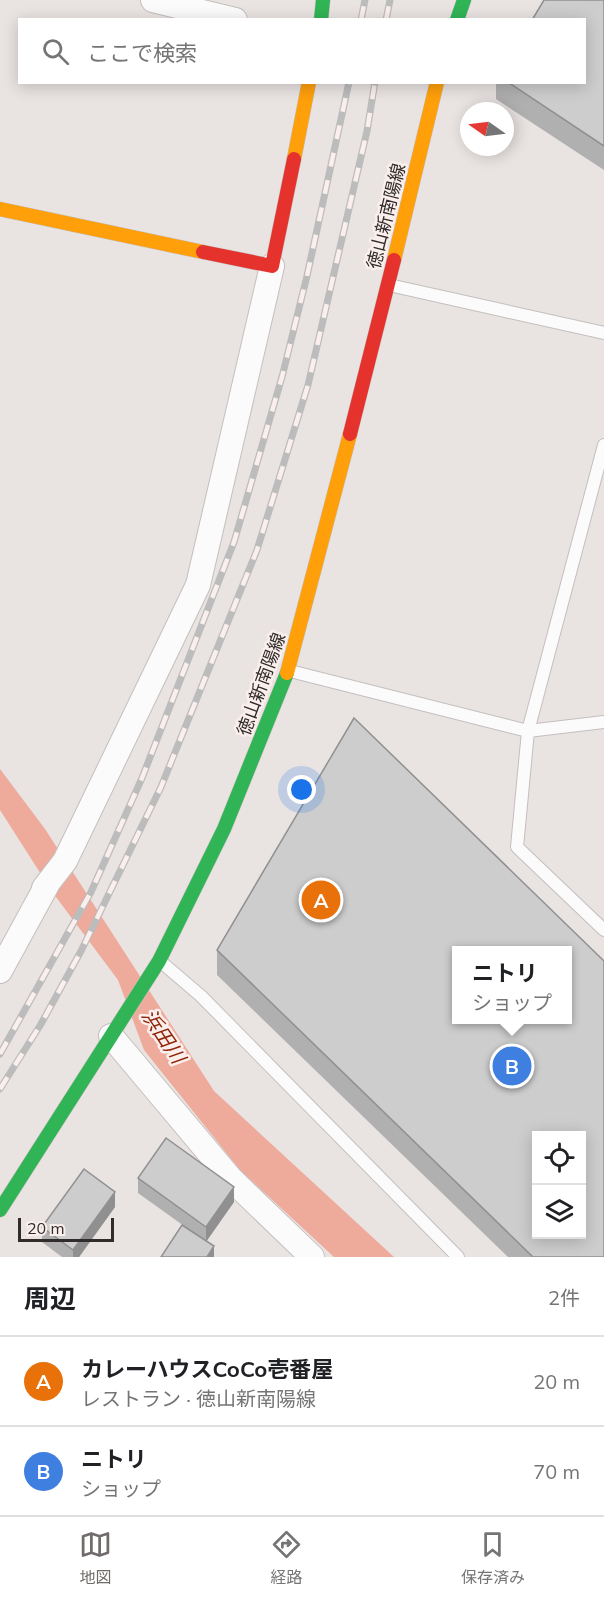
<!DOCTYPE html>
<html lang="ja">
<head>
<meta charset="utf-8">
<style>
  body { margin:0; font-family:Mulish,"Noto Sans JP",sans-serif; background:#f6f6f6; color:#202124 }
  .controls { position:absolute; right:18px; bottom:18px; display:grid; overflow:hidden; border-radius:0px; box-shadow:0 3px 15px #0003 }
  .controls button { width:54px; height:54px; display:grid; place-items:center; padding:0; border:0; border-bottom:2px solid #e0e0e0; background:#fff; color:#202124; font:30px sans-serif }
  .compass { position:absolute; left:460px; top:102px; width:54px; height:54px; border-radius:50%; background:#fff; box-shadow:0 3px 15px #0003; rotate:284deg }
  .scale { position:absolute; left:18px; bottom:15px; width:96px; box-sizing:border-box; padding-left:6px; border:3px solid #302c2b; border-top:0; font-size:16px; line-height:21px; white-space:nowrap; color:#302c2b; -webkit-text-stroke:4px #faefec; paint-order:stroke }
  .you { position:absolute; left:302px; top:790px; width:21px; height:21px; margin:-15px; border:4px solid #fff; border-radius:50%; background:#1a73e8; box-shadow:0 0 0 9px #1a73e833 }
  .badge { display:grid; place-items:center; width:39px; height:39px; border-radius:50%; background:#716c6b; color:#fff; font-size:20px; font-weight:700 }
  .pin { position:absolute; translate:-50% -50%; border:3px solid #fff; box-shadow:0 2px 6px #0006 }
  .popup { position:absolute; left:452px; top:946px; width:120px; height:78px; box-sizing:border-box; display:grid; place-content:center; border-radius:0px; background:#fff; filter:drop-shadow(0 2px 4px #0005); font-size:20px; white-space:nowrap; color:#757577 }
  .popup b { font-size:22px; color:#202124 }
  .popup::after { content:''; position:absolute; left:50%; top:100%; margin-left:-12px; border:12px solid transparent; border-top-color:#fff }
  .list { margin:0; padding:0; list-style:none }
  h2 { display:flex; justify-content:space-between; align-items:center; height:78px; margin:0; padding:0 24px; font-size:26px }
  h2 small { font-size:20px; font-weight:400; color:#757577 }
  .list li { display:grid; grid-template-columns:39px 1fr auto; gap:18px; align-items:center; box-sizing:border-box; height:90px; padding:0 24px; border-top:2px solid #e0e0e0 }
  .list b { display:block; font-size:22px; white-space:nowrap }
  .list p { margin:0; font-size:20px; white-space:nowrap; color:#757577 }
  .list em { font-size:20px; font-style:normal; color:#757577 }
  .icon { flex:none; width:33px; height:33px; fill:none; stroke:currentColor; stroke-width:2; stroke-linecap:round; stroke-linejoin:round }
  .map { position:relative; flex:none; width:604px; height:1257px; overflow:hidden }
  .search { position:absolute; background:#fff; box-shadow:0 3px 15px #0003; left:18px; right:18px; top:18px; height:66px; display:flex; align-items:center; gap:15px; box-sizing:border-box; padding:0 21px; border-radius:0px; color:#757577; font-size:22px }
  .sheet { height:258px; background:#fff }
  nav { display:flex; justify-content:space-around; align-items:center; box-sizing:border-box; height:84px; border-top:2px solid #e0e0e0; background:#fff; font-size:16px; color:#757577 }
  nav a { display:grid; justify-items:center; gap:3px }
  nav .on { color:#716c6b }
  .map>svg:first-child { display:block }
</style>
</head>
<body>
<div class="map">
<svg width="604" height="1257" viewBox="0 0 604 1257">
  <rect width="100%" height="100%" fill="#e9e3e2"/>
  <polygon fill="#eeab9b" points="0,769 45,829 214,1091 394,1257 334,1257 240,1170 144,1050 118,980 53,893 0,810"/>
  <g fill="none" stroke-linecap="round" stroke-linejoin="round">
    <defs>
      <g id="lane">
        <polyline points="389,285 604,333"/>
        <polyline points="604,445 528,731 517,847 604,930"/>
        <polyline points="290,671 528,731 604,722"/>
        <polyline points="160,961 201,996 458,1257"/>
      </g>
      <g id="street">
        <polyline points="153,0 235,20"/>
        <polyline points="44,888 65,861 198,585 272,266"/>
        <polyline points="0,971 47,885"/>
        <polyline points="111,1036 231,1179 312,1257"/>
      </g>
      <g id="fast">
        <polyline points="321,20 323,0"/>
        <polyline points="457,20 464,0"/>
        <polyline points="0,1210 159,961 224,829 287,673"/>
      </g>
      <g id="slow">
        <polyline points="294,159 309,82"/>
        <polyline points="0,209 203,252"/>
        <polyline points="394,260 437,82"/>
        <polyline points="287,673 350,434"/>
      </g>
      <g id="jam">
        <polyline points="203,252 272,266 294,159"/>
        <polyline points="350,434 394,260"/>
      </g>
    </defs>
    <use href="#lane" stroke="#c4bfbe" stroke-width="14"/>
    <use href="#street" stroke="#c4bfbe" stroke-width="26"/>
    <use href="#fast" stroke="#c4bfbe" stroke-width="15"/>
    <use href="#slow" stroke="#c4bfbe" stroke-width="15"/>
    <use href="#jam" stroke="#c4bfbe" stroke-width="15"/>
    <use href="#lane" stroke="#fcfbfb" stroke-width="12"/>
    <use href="#street" stroke="#fcfbfb" stroke-width="24"/>
    <use href="#fast" stroke="#30b455" stroke-width="14"/>
    <use href="#slow" stroke="#ff9f0a" stroke-width="14"/>
    <use href="#jam" stroke="#e5322d" stroke-width="14"/>
    <defs>
      <g id="rail">
        <polyline points="361,20 365,0"/>
        <polyline points="386,20 390,0"/>
        <polyline points="0,1054 91,892 142,778 234,542 282,377 307,276 349,82"/>
        <polyline points="0,1089 41,1024 81,951 161,787 257,550 308,385 367,131 375,82"/>
      </g>
    </defs>
    <use href="#rail" stroke="#bdbcbc" stroke-width="7"/>
    <use href="#rail" stroke="#faefec" stroke-width="4.5" stroke-dasharray="14" stroke-linecap="butt"/>
  </g>
  <g fill="#b1b0b0">
    <polygon points="604,0 604,170 496,99 496,82 585,82"/>
    <polygon points="217,950 604,1257 508,1257 217,975"/>
    <polygon points="138,1178 234,1202 206,1241 214,1257 184,1226 138,1193"/>
    <polygon points="115,1207 79,1257 62,1257 42,1242 42,1227"/>
  </g>
  <g fill="#909090">
    <polygon points="234,1187 234,1202 206,1242 206,1227"/>
    <polygon points="115,1192 115,1207 79,1257 73,1257 73,1250"/>
    <polygon points="214,1246 214,1257 207,1257"/>
  </g>
  <g fill="#cecdcd" stroke="#909090" stroke-width="1.5" fill-rule="evenodd">
    <polygon points="544,0 604,0 604,146 508,82 585,82 585,20 532,20"/>
    <path d="M 354,718 L 604,961 L 604,1257 L 533,1257 L 217,950 ZM 456,951 L 567,951 L 567,1020 L 456,1020 ZM 537,1136 L 582,1136 L 582,1234 L 537,1234 Z"/>
    <polygon points="166,1138 234,1187 206,1227 138,1178"/>
    <polygon points="84,1169 115,1192 73,1250 42,1227"/>
    <polygon points="182,1225 214,1246 207,1257 161,1257"/>
  </g>
  <g text-anchor="middle" dominant-baseline="central" stroke-width="5" stroke-linejoin="round" paint-order="stroke">
    <g font-size="18" fill="#302c2b" stroke="#faefec">
      <text transform="translate(386 216) rotate(-76)">徳山新南陽線</text>
      <text transform="translate(261 684) rotate(-70)">徳山新南陽線</text>
    </g>
    <g font-size="20" font-style="italic" fill="#902406" stroke="#faefec">
      <text transform="translate(164 1036) rotate(56)">浜田川</text>
    </g>
  </g>
</svg>
<div class="controls">
<button><svg class="icon" aria-label="locate" viewBox="0 0 24 24"><circle cx="12" cy="12" r="6"/><path d="M12 2v4M12 18v4M2 12h4M18 12h4"/></svg></button>
<button><svg class="icon" aria-label="layers" viewBox="0 0 24 24"><path d="M12 4l9 5-9 5-9-5zM3 14l9 5 9-5"/></svg></button>
</div>
<svg class="compass" viewBox="-18 -18 36 36"><path d="M0-13l5 13h-10z" fill="#e53935"/><path d="M0 13l5-13h-10z" fill="#757577"/></svg>
<div class="scale">20 m</div>
<div class="you"></div>
<div class="pin badge" style="left:321px;top:900px;background:#e8710a">A</div>
<div class="pin badge" style="left:512px;top:1066px;background:#3f7fe0">B</div>
<div class="popup"><b>ニトリ</b>ショップ</div>
<div class="search"><svg class="icon" aria-label="search" viewBox="0 0 24 24"><circle cx="10" cy="10" r="6"/><path d="M15 15l6 6"/></svg>ここで検索</div>
</div>
<section class="sheet">
<h2>周辺<small>2件</small></h2>
<ul class="list">
<li><span class="badge" style="background:#e8710a">A</span><div><b>カレーハウスCoCo壱番屋</b><p>レストラン · 徳山新南陽線</p></div><em>20 m</em></li>
<li><span class="badge" style="background:#3f7fe0">B</span><div><b>ニトリ</b><p>ショップ</p></div><em>70 m</em></li>
</ul>
</section>
<nav>
<a class="on"><svg class="icon" aria-label="map" viewBox="0 0 24 24"><path d="M3 6l6-2 6 2 6-2v14l-6 2-6-2-6 2zM9 4v14M15 6v14"/></svg>地図</a>
<a><svg class="icon" aria-label="directions" viewBox="0 0 24 24"><path d="M12 3l9 9-9 9-9-9zM9 14v-3h6M13 9l2 2-2 2"/></svg>経路</a>
<a><svg class="icon" aria-label="saved" viewBox="0 0 24 24"><path d="M7 4h10v16l-5-4-5 4z"/></svg>保存済み</a>
</nav>
</body>
</html>
